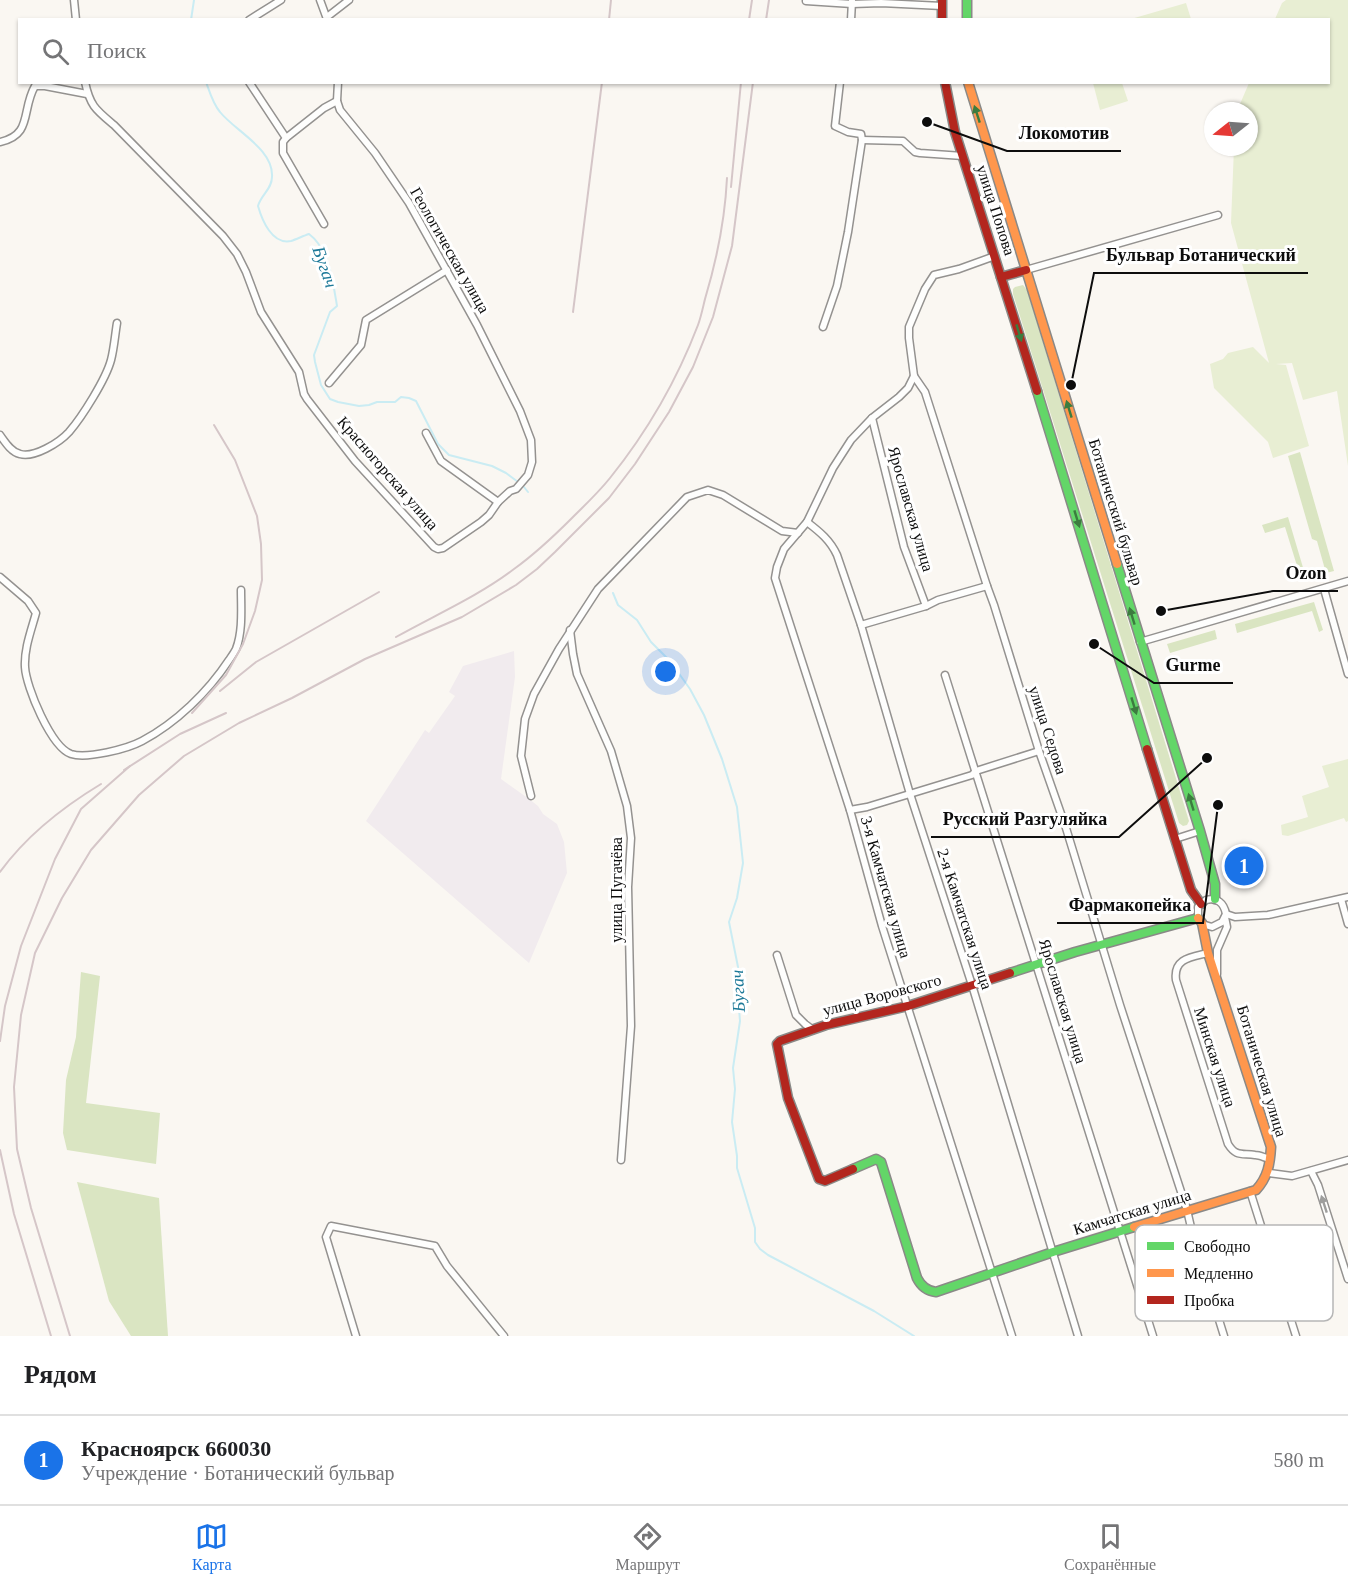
<!DOCTYPE html>
<html lang="ru">
<head>
<meta charset="utf-8">
<style>
  body { margin:0; font-family:"Times New Roman",serif; background:#f6f6f6; color:#202124 }
  .compass { position:absolute; left:1204px; top:102px; width:54px; height:54px; border-radius:50%; background:#fff; box-shadow:0 2px 4px #0004; rotate:253deg }
  .you { position:absolute; left:666px; top:672px; width:21px; height:21px; margin:-15px; border:4px solid #fff; border-radius:50%; background:#1a73e8; box-shadow:0 0 0 9px #1a73e833 }
  .badge { display:grid; place-items:center; width:39px; height:39px; border-radius:50%; background:#1a73e8; color:#fff; font-size:20px; font-weight:700 }
  .pin { position:absolute; translate:-50% -50%; border:3px solid #fff; box-shadow:0 2px 6px #0006 }
  .list { margin:0; padding:0; list-style:none }
  h2 { display:flex; justify-content:space-between; align-items:center; height:78px; margin:0; padding:0 24px; font-size:26px }
  h2 small { font-size:20px; font-weight:400; color:#757577 }
  .list li { display:grid; grid-template-columns:39px 1fr auto; gap:18px; align-items:center; box-sizing:border-box; height:90px; padding:0 24px; border-top:2px solid #e0e0e0 }
  .list b { display:block; font-size:22px; white-space:nowrap }
  .list p { margin:0; font-size:20px; white-space:nowrap; color:#757577 }
  .list em { font-size:20px; font-style:normal; color:#757577 }
  .icon { flex:none; width:33px; height:33px; fill:none; stroke:currentColor; stroke-width:2; stroke-linecap:round; stroke-linejoin:round }
  .map { position:relative; flex:none; width:1348px; height:1336px; overflow:hidden }
  .search { position:absolute; background:#fff; box-shadow:0 2px 4px #0004; left:18px; right:18px; top:18px; height:66px; display:flex; align-items:center; gap:15px; box-sizing:border-box; padding:0 21px; border-radius:0px; color:#757577; font-size:22px }
  .sheet { height:168px; background:#fff }
  nav { display:flex; justify-content:space-around; align-items:center; box-sizing:border-box; height:84px; border-top:2px solid #e0e0e0; background:#fff; font-size:16px; color:#757577 }
  nav a { display:grid; justify-items:center; gap:3px }
  nav .on { color:#1a73e8 }
  .map>svg:first-child { display:block }
</style>
</head>
<body>
<div class="map">
<svg width="1348" height="1336" viewBox="0 0 1348 1336">
  <rect width="100%" height="100%" fill="#faf7f2"/>
  <polygon fill="#f1ebee" points="514,651 515,677 501,779 529,799 538,806 543,814 557,824 564,842 567,873 529,963 366,821 425,730 429,733 455,696 449,692 463,666"/>
  <g fill="#e8eed3">
    <polygon points="1286,0 1348,0 1348,466 1337,391 1303,400 1292,363 1276,364 1286,365 1309,446 1273,458 1268,442 1214,388 1210,364 1223,359 1228,353 1253,347 1269,363 1231,223 1234,147 1249,147 1249,111 1237,111 1249,83 1328,82 1328,20 1275,19 1282,3"/>
    <polygon points="1186,3 1191,19 1131,19"/>
    <polygon points="1093,83 1122,83 1128,101 1100,110"/>
    <polygon points="1348,759 1348,821 1346,822 1344,818 1288,836 1282,835 1281,825 1308,817 1302,796 1329,787 1322,766"/>
  </g>
  <g fill="#dae5c2">
    <polygon points="1023,285 1027,290 1189,821 1187,825 1183,826 1179,823 1013,294 1013,289 1015,287"/>
    <polygon points="1300,452 1334,571 1326,573 1317,541 1312,539 1288,456"/>
    <polygon points="1288,517 1307,581 1302,582 1285,527 1265,533 1262,525"/>
    <polygon points="1314,602 1323,630 1319,632 1312,611 1237,633 1235,624"/>
    <polygon points="1215,630 1217,639 1170,653 1167,644"/>
    <polygon points="81,972 100,976 86,1103 160,1113 156,1164 67,1150 63,1133 66,1080 76,1037"/>
    <polygon points="77,1182 159,1198 168,1336 131,1336 109,1301"/>
  </g>
  <g fill="none" stroke-linecap="round" stroke-linejoin="round">
    <g stroke="#caecf3" stroke-width="2">
      <polyline points="191,20 194,0"/>
      <path d="M 206,82 C 210,93 213,104 220,112 C 235,131 274,149 272,177 C 272,189 261,195 258,206 C 262,220 272,245 291,241 C 297,239 303,236 309,234 C 329,249 333,282 337,306 L 330,312 L 314,355 L 315,362 L 321,385 L 330,399 L 338,402 L 359,406 L 369,405 L 377,402 L 395,402 L 401,397 L 409,398 L 416,401 L 438,444 L 449,455 L 492,466 L 506,473 L 518,482"/>
      <polyline points="524,487 528,492"/>
      <polyline points="613,593 618,605 637,620 651,642 670,661 690,689 704,715 722,759 737,807 743,863 737,898 729,922 738,967 737,984 740,1021 733,1068 735,1089 732,1122 737,1156 737,1168 755,1228 755,1242 760,1249 768,1255 874,1311 914,1336"/>
    </g>
    <defs>
      <g id="street">
        <polyline points="74,0 76,20"/>
        <polyline points="320,0 327,19"/>
        <polyline points="806,1 852,4 881,3 942,6"/>
        <polyline points="327,17 349,0"/>
        <polyline points="249,20 281,0"/>
        <polyline points="851,20 852,1"/>
        <path d="M 85,82 C 90,106 96,110 114,125 L 223,236 L 237,254 L 246,272 L 261,312 L 299,372 L 304,394 L 307,399 L 355,461 L 434,547 L 438,549 L 443,548 L 481,522 L 489,515 L 498,502 L 510,491 L 516,489 L 528,475 L 532,462 L 531,440 L 520,411 L 477,325 L 409,203 L 375,153 L 340,110 L 337,101 L 338,82"/>
        <polyline points="249,82 286,138 283,142 283,153 324,224"/>
        <polyline points="286,138 324,108 337,101"/>
        <polyline points="862,140 903,141 915,152 920,153 963,156"/>
        <path d="M 0,142 C 33,135 21,110 35,86 L 45,86 L 87,94"/>
        <polyline points="995,256 959,269 934,275 925,289 909,327 909,338 914,376 908,388 899,397 872,418 851,440 833,468 807,522 784,549 777,567 775,578 850,810 882,926 1012,1336"/>
        <polyline points="1026,270 1218,215"/>
        <polyline points="823,327 837,286 848,232 862,140 861,134 848,132 835,126 840,82"/>
        <polyline points="914,376 925,392 987,586 994,605 1039,751 1066,828 1120,1005 1187,1210 1193,1236 1224,1336"/>
        <polyline points="329,383 361,345 366,320 447,270"/>
        <polyline points="872,418 904,547 926,606"/>
        <polyline points="426,433 441,461 498,502"/>
        <path d="M 0,435 C 5,442 11,452 20,454 C 34,458 59,443 69,432 C 82,417 106,379 111,360 C 114,349 115,335 117,323"/>
        <path d="M 807,522 C 820,532 830,540 837,555 L 861,625 L 910,794 L 972,985 L 1078,1336"/>
        <path d="M 0,577 L 28,601 L 36,613 C 31,631 24,649 25,667 C 26,687 51,747 71,754 C 87,759 127,749 142,741 C 176,723 208,692 229,660 C 231,657 234,653 236,649 C 243,631 241,608 241,590"/>
        <polyline points="1324,589 1348,674"/>
        <polyline points="861,625 926,606 938,600 987,586"/>
        <polyline points="570,630 573,654 577,674 611,751 627,806 631,838 628,887 631,1026 621,1160"/>
        <polyline points="1140,642 1348,581"/>
        <polyline points="945,675 1153,1336"/>
        <polyline points="531,796 521,756 525,719 534,694 559,649 598,589 687,497 708,490 723,495 782,531 798,533"/>
        <polyline points="850,810 867,807 972,775 976,771 1039,751"/>
        <polyline points="1175,839 1200,831"/>
        <polyline points="1341,899 1348,924"/>
        <polyline points="1226,914 1235,917 1268,915 1348,897"/>
        <path d="M 1198,918 L 1198,907 L 1206,900 C 1217,897 1224,903 1226,914 L 1222,922 L 1212,927 L 1202,924"/>
        <path d="M 1208,953 C 1192,957 1173,958 1176,980 L 1228,1144 C 1236,1157 1242,1153 1255,1155 C 1260,1155 1265,1158 1270,1159"/>
        <polyline points="777,955 796,1015 805,1024 813,1030"/>
        <polyline points="1217,974 1217,950 1227,927 1225,917"/>
        <polyline points="1311,1171 1318,1185 1348,1279"/>
        <polyline points="1269,1173 1292,1176 1348,1160"/>
        <polyline points="1250,1191 1296,1336"/>
        <polyline points="356,1336 326,1237 331,1226 435,1246 447,1266 504,1336"/>
      </g>
      <g id="fast">
        <polyline points="967,0 967,20"/>
        <polyline points="1037,391 1147,749"/>
        <polyline points="1117,564 1200,831 1215,884 1215,899"/>
        <polyline points="1010,973 1075,952 1198,918"/>
        <path d="M 853,1169 L 876,1159 L 881,1162 L 917,1278 C 921,1286 927,1291 936,1292 L 1053,1252 L 1134,1227"/>
      </g>
      <g id="slow">
        <polyline points="968,82 1117,564"/>
        <path d="M 1134,1227 L 1256,1190 C 1268,1177 1270,1164 1271,1147 L 1208,953 L 1202,923 L 1198,918"/>
      </g>
      <g id="jam">
        <polyline points="942,0 942,20"/>
        <polyline points="945,82 955,132 1037,391"/>
        <polyline points="1001,277 1026,270"/>
        <polyline points="1147,749 1191,890 1201,904"/>
        <polyline points="853,1169 825,1181 819,1179 788,1098 777,1044 780,1041 826,1025 908,1006 1010,973"/>
      </g>
    </defs>
    <use href="#street" stroke="#949290" stroke-width="9"/>
    <use href="#fast" stroke="#8a8987" stroke-width="11"/>
    <use href="#slow" stroke="#8a8987" stroke-width="11"/>
    <use href="#jam" stroke="#8a8987" stroke-width="11"/>
    <use href="#street" stroke="#fefefd" stroke-width="6"/>
    <use href="#fast" stroke="#63d668" stroke-width="8"/>
    <use href="#slow" stroke="#ff974d" stroke-width="8"/>
    <use href="#jam" stroke="#b3261e" stroke-width="8"/>
    <g stroke="#d5c6c8" stroke-width="2">
      <polyline points="609,20 611,0"/>
      <polyline points="749,20 752,0"/>
      <polyline points="766,20 769,0"/>
      <polyline points="731,187 741,82"/>
      <polyline points="573,312 602,82"/>
      <path d="M 396,637 C 435,615 477,597 514,569 C 535,554 554,536 572,518 C 585,505 598,493 610,478 C 647,432 677,380 698,325 C 701,317 703,307 705,299 C 717,259 725,219 727,178"/>
      <polyline points="220,691 256,662 379,592"/>
      <polyline points="192,713 226,675 243,644 255,611 262,580 261,544 257,516 235,460 214,425"/>
      <polyline points="124,770 180,734 226,713"/>
      <path d="M 0,872 C 26,836 63,807 101,784"/>
      <polyline points="0,1041 5,1006 21,946 55,859 81,809 130,766"/>
      <polyline points="0,1150 14,1214 51,1336"/>
      <polyline points="70,1336 31,1208 17,1149 14,1087 21,1015 35,953 62,898 91,850 139,795 184,756 239,723 292,698 365,659 462,617 516,585 537,569 555,552 609,498 635,464 669,412 693,367 713,317 732,246 753,82"/>
    </g>
  </g>
  <defs><path id="oneway-solid" d="M-6-.8H1V-3.2L6.5 0L1 3.2V.8H-6Z" transform="scale(1.5)"/></defs>
  <g fill="#3c7c3f">
    <use href="#oneway-solid" transform="translate(977 114) rotate(-108)"/>
    <use href="#oneway-solid" transform="translate(1019 333) rotate(73)"/>
    <use href="#oneway-solid" transform="translate(1069 409) rotate(-107)"/>
    <use href="#oneway-solid" transform="translate(1077 519) rotate(73)"/>
    <use href="#oneway-solid" transform="translate(1132 616) rotate(-107)"/>
    <use href="#oneway-solid" transform="translate(1134 706) rotate(73)"/>
    <use href="#oneway-solid" transform="translate(1191 802) rotate(-107)"/>
  </g>
  <use fill="#9e9e9d" href="#oneway-solid" transform="translate(1324 1204) rotate(-108)"/>
  <g text-anchor="middle" dominant-baseline="central" stroke-width="6" stroke-linejoin="round" paint-order="stroke">
    <g font-size="16" fill="#0d0d0d" stroke="#fff">
      <text transform="translate(996 210) rotate(72)">улица Попова</text>
      <text transform="translate(450 250) rotate(60)">Геологическая улица</text>
      <text transform="translate(388 473) rotate(49)">Красногорская улица</text>
      <text transform="translate(911 509) rotate(74)">Ярославская улица</text>
      <text transform="translate(1116 512) rotate(73)">Ботанический бульвар</text>
      <text transform="translate(1048 730) rotate(72)">улица Седова</text>
      <text transform="translate(886 887) rotate(74)">3-я Камчатская улица</text>
      <text transform="translate(616 890) rotate(-90)">улица Пугачёва</text>
      <text transform="translate(965 919) rotate(72)">2-я Камчатская улица</text>
      <text transform="translate(882 995) rotate(-15)">улица Воровского</text>
      <text transform="translate(1063 1001) rotate(73)">Ярославская улица</text>
      <text transform="translate(1215 1057) rotate(72)">Минская улица</text>
      <text transform="translate(1262 1071) rotate(73)">Ботаническая улица</text>
      <text transform="translate(1132 1212) rotate(-17)">Камчатская улица</text>
    </g>
    <g font-size="18" font-style="italic" fill="#1d7998" stroke="#fff">
      <text transform="translate(325 267) rotate(71)">Бугач</text>
      <text transform="translate(738 991) rotate(-93)">Бугач</text>
    </g>
  </g>
  <rect x="1135" y="1225" width="198" height="96" rx="9" fill="#fff" stroke="#b6b6b6" stroke-width="1.5"/>
  <rect x="1147" y="1242" width="27" height="8" fill="#63d668"/>
  <rect x="1147" y="1269" width="27" height="8" fill="#ff974d"/>
  <rect x="1147" y="1296" width="27" height="8" fill="#b3261e"/>
  <g font-size="16" fill="#0d0d0d">
    <text x="1184" y="1252">Свободно</text>
    <text x="1184" y="1279">Медленно</text>
    <text x="1184" y="1306">Пробка</text>
  </g>
  <path fill="none" stroke="#0d0d0d" stroke-width="2" d="M927 122L1007 151H1121M1071 385L1094 273H1308M1161 611L1273 591H1338M1094 644L1154 683H1233M1207 758L1119 837H931M1218 805L1203 923H1057"/>
  <g fill="#0d0d0d" stroke="#fff" stroke-width="2">
    <circle cx="927" cy="122" r="6"/>
    <circle cx="1071" cy="385" r="6"/>
    <circle cx="1161" cy="611" r="6"/>
    <circle cx="1094" cy="644" r="6"/>
    <circle cx="1207" cy="758" r="6"/>
    <circle cx="1218" cy="805" r="6"/>
  </g>
  <g font-size="18" text-anchor="middle" font-weight="bold" fill="#0d0d0d" stroke="#fff" stroke-width="6" stroke-linejoin="round" paint-order="stroke">
    <text x="1064" y="139">Локомотив</text>
    <text x="1201" y="261">Бульвар Ботанический</text>
    <text x="1306" y="579">Ozon</text>
    <text x="1193" y="671">Gurme</text>
    <text x="1025" y="825">Русский Разгуляйка</text>
    <text x="1130" y="911">Фармакопейка</text>
  </g>
</svg>
<svg class="compass" viewBox="-18 -18 36 36"><path d="M0-13l5 13h-10z" fill="#e53935"/><path d="M0 13l5-13h-10z" fill="#757577"/></svg>
<div class="you"></div>
<div class="pin badge" style="left:1244px;top:866px">1</div>
<div class="search"><svg class="icon" aria-label="search" viewBox="0 0 24 24"><circle cx="10" cy="10" r="6"/><path d="M15 15l6 6"/></svg>Поиск</div>
</div>
<section class="sheet">
<h2>Рядом<small></small></h2>
<ul class="list">
<li><span class="badge">1</span><div><b>Красноярск 660030</b><p>Учреждение · Ботанический бульвар</p></div><em>580 m</em></li>
</ul>
</section>
<nav>
<a class="on"><svg class="icon" aria-label="map" viewBox="0 0 24 24"><path d="M3 6l6-2 6 2 6-2v14l-6 2-6-2-6 2zM9 4v14M15 6v14"/></svg>Карта</a>
<a><svg class="icon" aria-label="directions" viewBox="0 0 24 24"><path d="M12 3l9 9-9 9-9-9zM9 14v-3h6M13 9l2 2-2 2"/></svg>Маршрут</a>
<a><svg class="icon" aria-label="saved" viewBox="0 0 24 24"><path d="M7 4h10v16l-5-4-5 4z"/></svg>Сохранённые</a>
</nav>
</body>
</html>
